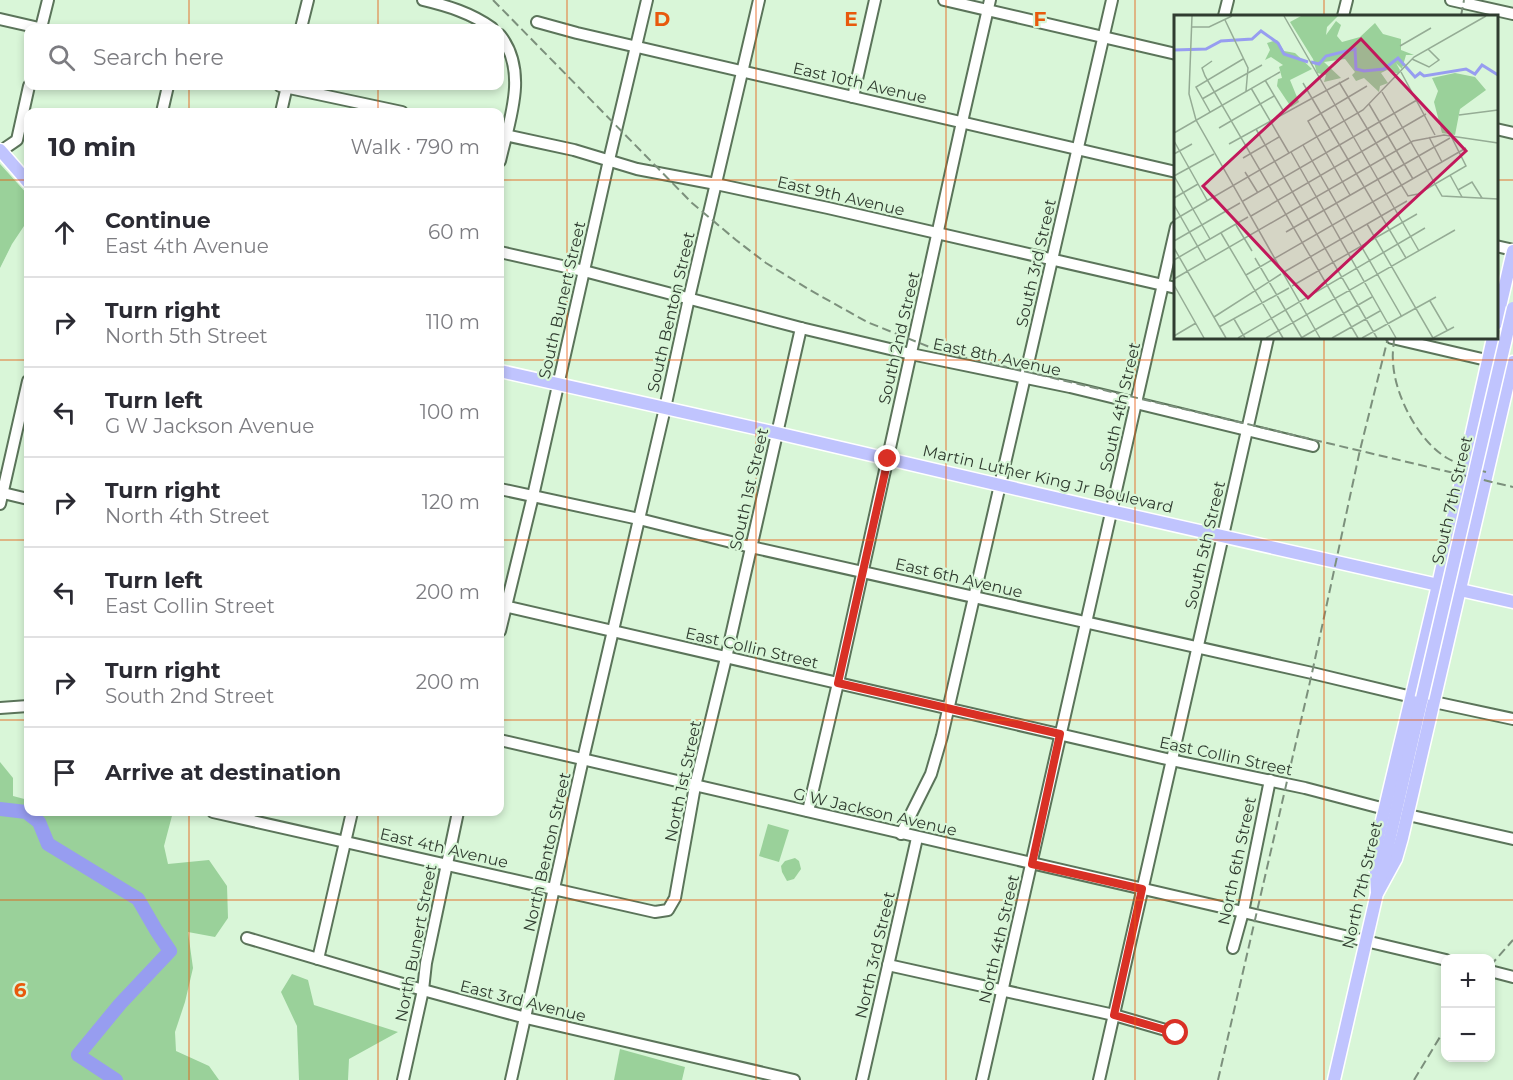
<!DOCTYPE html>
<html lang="en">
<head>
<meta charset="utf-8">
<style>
  body { margin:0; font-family:Montserrat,sans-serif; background:#f2f2f3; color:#2b2b33 }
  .controls { position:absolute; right:18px; bottom:18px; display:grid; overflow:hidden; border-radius:12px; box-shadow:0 3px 9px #0003 }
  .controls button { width:54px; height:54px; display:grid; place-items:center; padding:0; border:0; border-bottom:2px solid #e1e1e2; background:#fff; color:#2b2b33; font:30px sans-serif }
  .stop { position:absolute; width:18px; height:18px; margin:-14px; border:4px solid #d93025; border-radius:50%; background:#fff }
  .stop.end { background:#d93025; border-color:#fff; box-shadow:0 2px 6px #0008 }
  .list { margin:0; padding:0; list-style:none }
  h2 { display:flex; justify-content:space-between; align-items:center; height:78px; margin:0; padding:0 24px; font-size:26px }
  h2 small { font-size:20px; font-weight:400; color:#7c7c81 }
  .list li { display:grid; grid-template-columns:39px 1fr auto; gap:18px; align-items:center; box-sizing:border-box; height:90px; padding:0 24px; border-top:2px solid #e1e1e2 }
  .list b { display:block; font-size:22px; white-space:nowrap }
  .list p { margin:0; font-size:20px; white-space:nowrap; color:#7c7c81 }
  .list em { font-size:20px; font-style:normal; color:#7c7c81 }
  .icon { flex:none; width:33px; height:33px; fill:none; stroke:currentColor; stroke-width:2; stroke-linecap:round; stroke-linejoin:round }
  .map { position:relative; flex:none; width:1513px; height:1080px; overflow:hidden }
  .search { position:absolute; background:#fff; box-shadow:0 3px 9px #0003; left:24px; top:24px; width:480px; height:66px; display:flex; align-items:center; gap:15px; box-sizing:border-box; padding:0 21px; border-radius:12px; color:#7c7c81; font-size:22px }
  .panel { position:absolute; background:#fff; box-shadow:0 3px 9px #0003; left:24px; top:108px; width:480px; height:708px; border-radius:12px }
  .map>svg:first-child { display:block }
</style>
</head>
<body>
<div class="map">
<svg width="1513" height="1080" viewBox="0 0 1513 1080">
  <rect width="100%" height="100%" fill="#d9f6d8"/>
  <g fill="#9ad19a">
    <polygon points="0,164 28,195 28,220 12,244 0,268"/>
    <polygon points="0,762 13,778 13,796 28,800 28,812 173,812 164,846 168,864 209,860 227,886 228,918 215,937 188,932 193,968 185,1002 175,1032 176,1051 209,1066 219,1080 0,1080"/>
    <polygon points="768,824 789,830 779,862 759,856"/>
    <polygon points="795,858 799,861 801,869 794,879 787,881 782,872 781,866 785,861"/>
    <polygon points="292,974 308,980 314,1005 398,1032 349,1059 348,1080 299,1080 297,1026 281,992"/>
    <polygon points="620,1049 685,1067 682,1080 614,1080"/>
  </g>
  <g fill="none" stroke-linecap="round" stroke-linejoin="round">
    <polyline stroke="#979df0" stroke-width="14" points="0,809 26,812 39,822 48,844 138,899 156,930 170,951 120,1004 78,1055 116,1080"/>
    <defs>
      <g id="minor">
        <path d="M 423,0 C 448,6 471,13 492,28"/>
        <polyline points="944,0 1176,54"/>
        <polyline points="1451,0 1513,14"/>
        <polyline points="1224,16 1228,0"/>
        <polyline points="1343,16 1347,0"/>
        <polyline points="0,19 39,28"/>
        <polyline points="537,22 577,33 1176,172"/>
        <polyline points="41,28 48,0"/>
        <polyline points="301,28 308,0"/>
        <path d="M 500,35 C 529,72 509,121 500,161"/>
        <polyline points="280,86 402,112"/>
        <polyline points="853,97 875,0"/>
        <polyline points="162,112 168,86"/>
        <polyline points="281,112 287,86"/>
        <polyline points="1496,129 1513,133"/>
        <polyline points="500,134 574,150 637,169 716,184 828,208 1176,288"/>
        <polyline points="1,151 17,140 29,86"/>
        <polyline points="1496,246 1513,250"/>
        <polyline points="500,252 584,271 801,328 911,354 1070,387 1313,446"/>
        <polyline points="1392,338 1495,362"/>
        <polyline points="500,489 639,519 751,547 1312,673 1412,697"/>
        <polyline points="3,493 28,499"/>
        <polyline points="0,504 28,381"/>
        <polyline points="500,605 1171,760 1305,788 1385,809"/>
        <polyline points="500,631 533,496 609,160 647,0"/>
        <polyline points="1434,702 1513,719"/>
        <polyline points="0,708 28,706"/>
        <polyline points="500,740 1243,912 1446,960"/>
        <polyline points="808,811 838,683 962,122 990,0"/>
        <polyline points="213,812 655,912 668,910 675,898 695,786 726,658 801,328"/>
        <polyline points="1408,815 1513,839"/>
        <polyline points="901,834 931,774 942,736 1112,0"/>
        <polyline points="247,938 423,990 526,1018 794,1080"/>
        <polyline points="1233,948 1243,912 1270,780"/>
        <polyline points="318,959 352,812"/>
        <polyline points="888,965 1114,1015 1176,1033"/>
        <polyline points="1490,971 1513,977"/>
        <polyline points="403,1080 423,990 426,963 458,812"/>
        <polyline points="511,1080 583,759 665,408 689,298 759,0"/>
        <polyline points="862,1080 917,838"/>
        <polyline points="982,1080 1176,227"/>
        <polyline points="1099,1080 1268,338"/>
      </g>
      <g id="major">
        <polyline points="0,150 28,182"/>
        <polyline points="1496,324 1513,251"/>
        <polyline points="500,371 777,433 1111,511 1513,602"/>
        <polyline points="1378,892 1396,859 1402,838 1513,362"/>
        <polyline points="1377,893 1375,854 1379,833 1438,585 1493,338"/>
        <polyline points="1334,1080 1422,698"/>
      </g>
    </defs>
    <use href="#minor" stroke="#5b745a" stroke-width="14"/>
    <use href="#major" stroke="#fff" stroke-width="15"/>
    <use href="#minor" stroke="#fff" stroke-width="10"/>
    <use href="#major" stroke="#c0c4fe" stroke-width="12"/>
    <g stroke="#7c907c" stroke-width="2" stroke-dasharray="9 4.5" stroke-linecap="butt">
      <polyline points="493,0 692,203 736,240 766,263 810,290 867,322 932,348 960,356 1513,487"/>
      <polyline points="1461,16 1464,0"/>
      <path d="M 1394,338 C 1394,345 1392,353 1393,361 C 1394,394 1418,441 1447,458 C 1459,465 1473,469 1486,472"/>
      <polyline points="1490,966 1513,940"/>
      <polyline points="1218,1080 1312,673 1360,450 1388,338"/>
      <polyline points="1414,1080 1446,1027"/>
    </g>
    <defs>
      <polyline id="major-bridge" points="1422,698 1513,308"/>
    </defs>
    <use href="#major-bridge" stroke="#fff" stroke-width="15" stroke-linecap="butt"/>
    <use href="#major-bridge" stroke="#c0c4fe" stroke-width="12"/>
  </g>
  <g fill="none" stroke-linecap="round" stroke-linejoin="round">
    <polyline stroke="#d93025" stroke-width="8" points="888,459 838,683 1060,734 1032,864 1142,889 1114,1015 1176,1033"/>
  </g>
  <path fill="none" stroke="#e8590c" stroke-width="1.5" stroke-opacity="0.55" d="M 189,0 L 189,28M 378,0 L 378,28M 567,0 L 567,1080M 756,0 L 756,1080M 946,0 L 946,1080M 1135,0 L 1135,1080M 1324,0 L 1324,16M 189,86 L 189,112M 378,86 L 378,112M 0,180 L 28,180M 500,180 L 1176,180M 1496,180 L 1513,180M 1324,338 L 1324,1080M 0,360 L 28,360M 500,360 L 1513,360M 0,540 L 28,540M 500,540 L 1513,540M 0,720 L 28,720M 500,720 L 1513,720M 189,812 L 189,1080M 378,812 L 378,1080M 0,900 L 1513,900"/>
  <g text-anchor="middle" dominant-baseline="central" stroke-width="4.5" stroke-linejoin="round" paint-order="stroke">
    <g font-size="16" fill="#303c30" stroke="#d9f6d8">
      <text transform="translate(860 83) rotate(13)">East 10th Avenue</text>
      <text transform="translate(841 196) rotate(13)">East 9th Avenue</text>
      <text transform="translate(1036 263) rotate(-77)">South 3rd Street</text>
      <text transform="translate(562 300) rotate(-77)">South Bunert Street</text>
      <text transform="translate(671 312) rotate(-77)">South Benton Street</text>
      <text transform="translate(899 338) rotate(-77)">South 2nd Street</text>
      <text transform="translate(997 357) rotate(12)">East 8th Avenue</text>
      <text transform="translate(1120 407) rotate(-77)">South 4th Street</text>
      <text transform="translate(1048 479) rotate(13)">Martin Luther King Jr Boulevard</text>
      <text transform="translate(749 489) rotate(-77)">South 1st Street</text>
      <text transform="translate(1452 500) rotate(-77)">South 7th Street</text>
      <text transform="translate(1205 545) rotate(-77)">South 5th Street</text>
      <text transform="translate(959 578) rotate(13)">East 6th Avenue</text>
      <text transform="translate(752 648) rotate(13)">East Collin Street</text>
      <text transform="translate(1226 756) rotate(12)">East Collin Street</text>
      <text transform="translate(683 781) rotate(-78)">North 1st Street</text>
      <text transform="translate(875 812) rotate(13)">G W Jackson Avenue</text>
      <text transform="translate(444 848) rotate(13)">East 4th Avenue</text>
      <text transform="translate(547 852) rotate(-77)">North Benton Street</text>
      <text transform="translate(1237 861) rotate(-78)">North 6th Street</text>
      <text transform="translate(1362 885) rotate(-77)">North 7th Street</text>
      <text transform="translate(999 939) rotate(-77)">North 4th Street</text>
      <text transform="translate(416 943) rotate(-79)">North Bunert Street</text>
      <text transform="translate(875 955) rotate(-77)">North 3rd Street</text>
      <text transform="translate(523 1001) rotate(14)">East 3rd Avenue</text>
    </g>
  </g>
  <g transform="translate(1174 15)">
    <rect width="324" height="324" fill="#d9f6d8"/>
    <path d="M 127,1 L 164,1 L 153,12 L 152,20 L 162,6 L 167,10 L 163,21 L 168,27 L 186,22 L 201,8 L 209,19 L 227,24 L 227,35 L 240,40 L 232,40 L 228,54 L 222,48 L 226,55 L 224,59 L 213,55 L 207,58 L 214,68 L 206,71 L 205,77 L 190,63 L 182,66 L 178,60 L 181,57 L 171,44 L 150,47 L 167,63 L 150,67 L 152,60 L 143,58 L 139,44 L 116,7 ZM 103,25 L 110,36 L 121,38 L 138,54 L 116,65 L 125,87 L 117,92 L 103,71 L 104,64 L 108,63 L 105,52 L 109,50 L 97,42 L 91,45 L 96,35 L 93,28 ZM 281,58 L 301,62 L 312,75 L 286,94 L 281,120 L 268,118 L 260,87 L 264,76 L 258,63 Z" fill="#9ad19a"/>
    <path fill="none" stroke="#979df0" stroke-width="3" d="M 0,35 L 32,34 L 47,26 L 78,24 L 87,16 L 104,28 L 110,39 L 134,47M 137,47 L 145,49 L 152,41 L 181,34 L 182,54 L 190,56 L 210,54 L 224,43 L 241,62 L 246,58 L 250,61 L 292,54 L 301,59 L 308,50 L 324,60"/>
    <path fill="none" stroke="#95ac95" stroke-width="1.5" d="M 18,1 L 15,79 L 22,105 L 146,323M 110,1 L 245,236M 51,5 L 74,53 L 72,76M 17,12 L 35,12 L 58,1M 226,31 L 257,13M 238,44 L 255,52 L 265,45 L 254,34M 38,46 L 28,53 L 31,61 L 184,323M 227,57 L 261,120M 91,65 L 110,97M 165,67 L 234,181 L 244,179 L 292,151 L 277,121M 129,68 L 232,243M 77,73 L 115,138M 208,77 L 268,181 L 324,184M 28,84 L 88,50M 195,89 L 239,164M 36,97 L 22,72 L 69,44M 285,100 L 324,95M 45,113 L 100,81M 82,114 L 203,323M 0,118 L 106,57M 255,122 L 268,147M 0,126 L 33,185M 55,129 L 175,63M 129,130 L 228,302M 117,137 L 222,323M 0,139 L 18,129M 69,143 L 105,122M 71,157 L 84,178M 276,160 L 288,182M 0,161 L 36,224M 0,161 L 40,139M 284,175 L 298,167 L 308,183M 176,180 L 134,106 L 193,71M 0,183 L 24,169M 69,186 L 243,85M 0,190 L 32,246M 77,201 L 252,99M 0,205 L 189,95 L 240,42 L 312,1M 193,209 L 259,323 L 280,312M 62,210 L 78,236M 112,217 L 276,123M 47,218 L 109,323M 0,226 L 66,188M 0,233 L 52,323M 81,243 L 128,323M 0,245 L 74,202M 110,257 L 233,186M 72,260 L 292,133M 0,264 L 239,126 L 270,120 L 324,128M 0,270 L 30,323M 118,271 L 243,199M 256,286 L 273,315M 40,302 L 107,259M 60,304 L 71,323M 45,312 L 115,273M 0,321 L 22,308M 64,323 L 251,213M 92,323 L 281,215M 127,323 L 198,282M 158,323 L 206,296M 188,323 L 262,282"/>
    <path fill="#c2185b" fill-opacity="0.15" stroke="#c2185b" stroke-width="3" d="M 187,24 L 292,136 L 134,283 L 29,171 Z"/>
    <rect width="324" height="324" fill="none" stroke="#303c30" stroke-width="3"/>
  </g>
  <g font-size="20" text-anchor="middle" font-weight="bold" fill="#e8590c" stroke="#d9f6d8" stroke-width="4.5" stroke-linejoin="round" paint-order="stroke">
    <text x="662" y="26">D</text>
    <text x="851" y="26">E</text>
    <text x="1040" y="26">F</text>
    <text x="20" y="997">6</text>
  </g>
</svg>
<div class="controls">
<button>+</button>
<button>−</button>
</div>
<div class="stop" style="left:1176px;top:1033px"></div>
<div class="stop end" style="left:888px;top:459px"></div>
<div class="search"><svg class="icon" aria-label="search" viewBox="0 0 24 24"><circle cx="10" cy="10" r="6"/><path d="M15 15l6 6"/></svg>Search here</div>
<section class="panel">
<h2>10 min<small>Walk · 790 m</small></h2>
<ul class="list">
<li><svg class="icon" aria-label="ahead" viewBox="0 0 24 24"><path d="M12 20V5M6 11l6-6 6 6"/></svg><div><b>Continue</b><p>East 4th Avenue</p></div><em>60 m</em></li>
<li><svg class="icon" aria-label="right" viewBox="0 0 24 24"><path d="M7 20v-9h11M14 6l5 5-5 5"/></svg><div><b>Turn right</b><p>North 5th Street</p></div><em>110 m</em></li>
<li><svg class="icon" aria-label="left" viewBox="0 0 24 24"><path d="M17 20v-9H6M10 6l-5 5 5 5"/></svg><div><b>Turn left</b><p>G W Jackson Avenue</p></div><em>100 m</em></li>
<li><svg class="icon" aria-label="right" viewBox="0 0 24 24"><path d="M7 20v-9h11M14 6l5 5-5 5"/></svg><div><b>Turn right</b><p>North 4th Street</p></div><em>120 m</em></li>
<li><svg class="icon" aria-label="left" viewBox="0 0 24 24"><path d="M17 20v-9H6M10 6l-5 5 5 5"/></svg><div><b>Turn left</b><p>East Collin Street</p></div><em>200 m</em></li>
<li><svg class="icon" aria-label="right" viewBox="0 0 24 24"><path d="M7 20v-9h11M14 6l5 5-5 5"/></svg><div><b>Turn right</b><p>South 2nd Street</p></div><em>200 m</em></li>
<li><svg class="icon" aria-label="arrive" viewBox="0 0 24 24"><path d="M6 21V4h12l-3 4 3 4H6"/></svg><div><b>Arrive at destination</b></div></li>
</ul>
</section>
</div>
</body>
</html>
